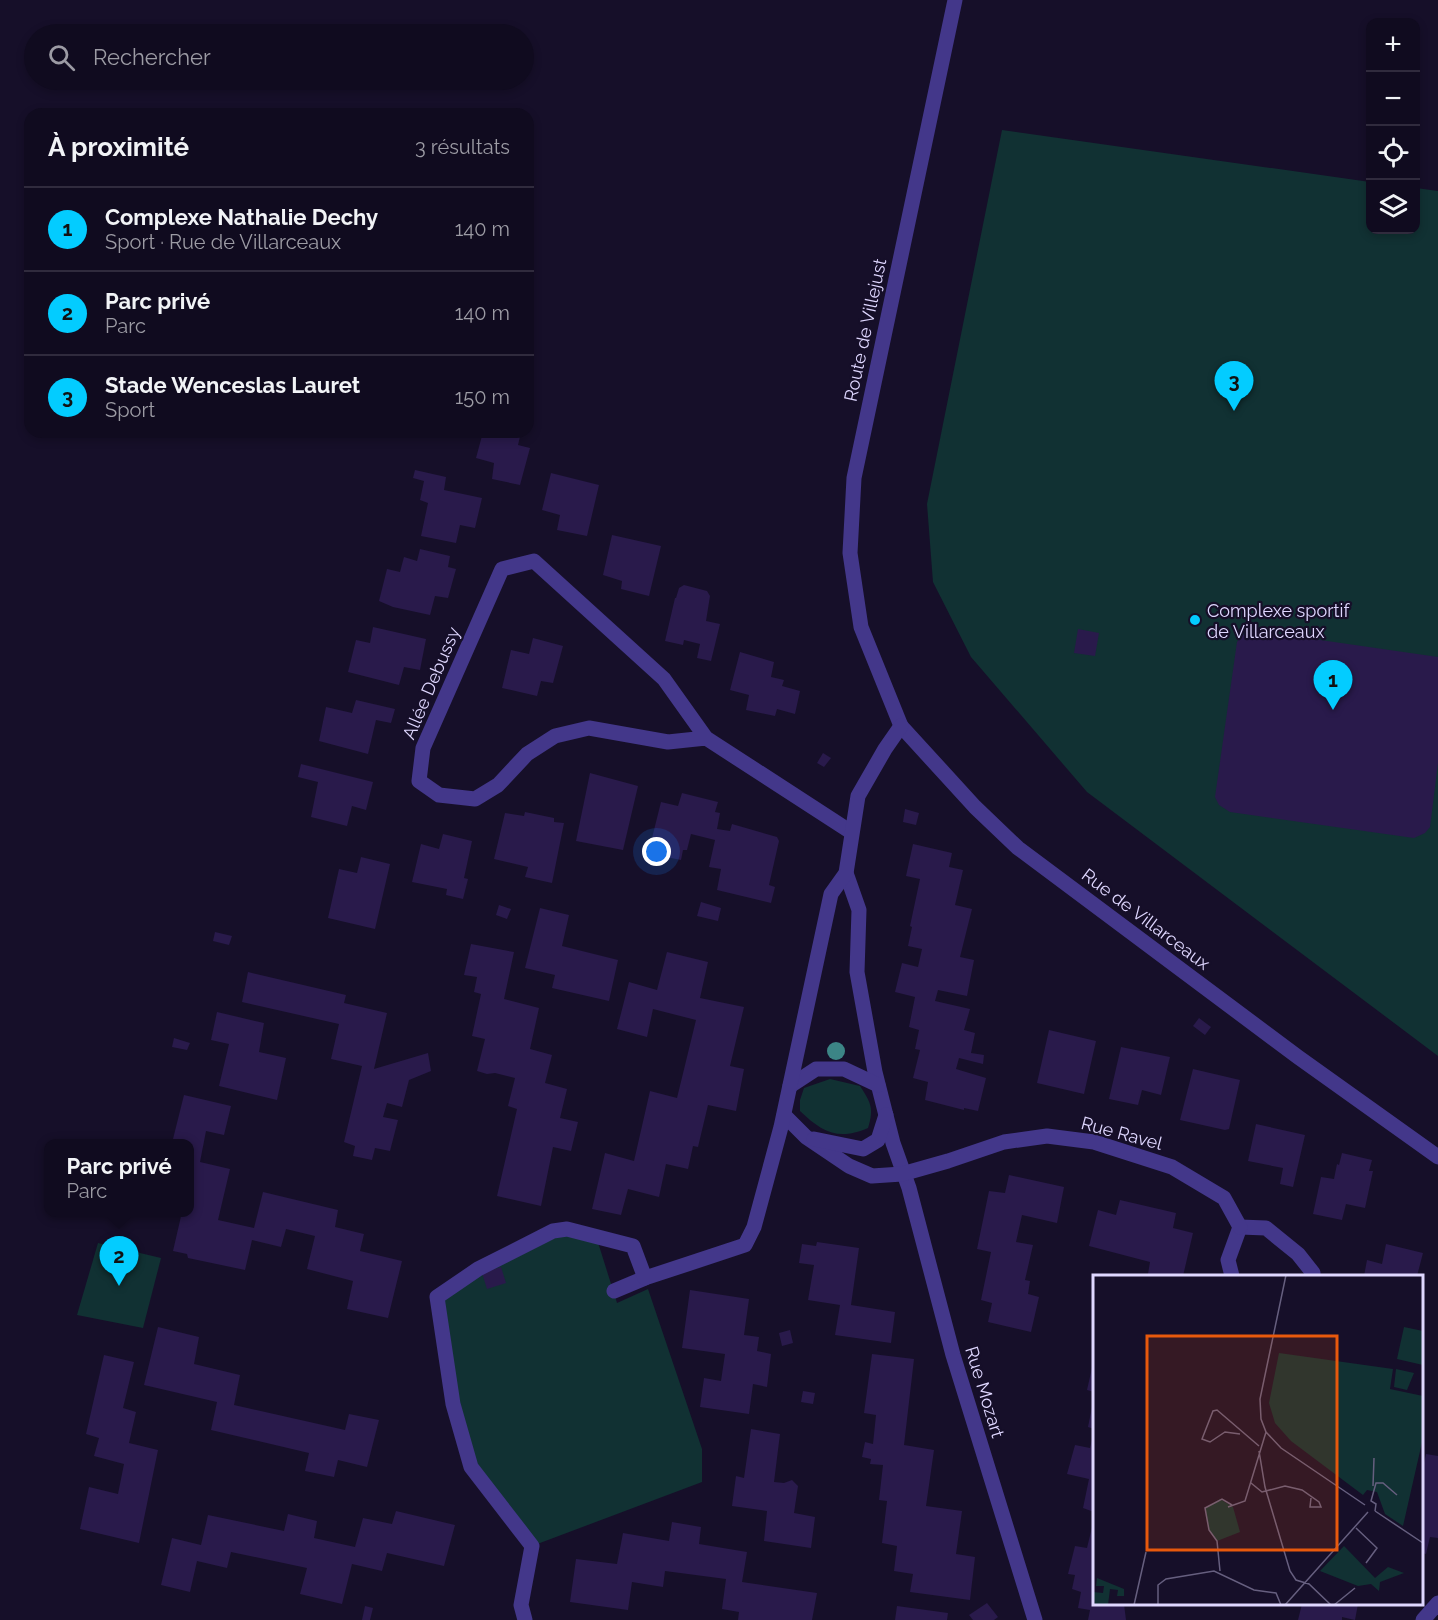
<!DOCTYPE html>
<html lang="fr">
<head>
<meta charset="utf-8">
<style>
  body { margin:0; font-family:Raleway,sans-serif; background:#1e192c; color:#f1f3f6 }
  .controls { position:absolute; right:18px; top:18px; display:grid; overflow:hidden; border-radius:12px; box-shadow:0 3px 9px #0003 }
  .controls button { width:54px; height:54px; display:grid; place-items:center; padding:0; border:0; border-bottom:2px solid #302b3d; background:#100b1f; color:#f1f3f6; font:30px sans-serif }
  .you { position:absolute; left:657px; top:852px; width:21px; height:21px; margin:-15px; border:4px solid #fff; border-radius:50%; background:#1a73e8; box-shadow:0 0 0 9px #1a73e833 }
  .badge { display:grid; place-items:center; width:39px; height:39px; border-radius:50%; background:#03ccff; color:#111; font-size:20px; font-weight:700 }
  .pin { position:absolute; translate:-50% -50px; filter:drop-shadow(0 2px 3px #0008) }
  .pin::after { content:''; position:absolute; top:32px; width:21px; height:18px; background:inherit; clip-path:polygon(0 0,100% 0,50% 100%) }
  .popup { position:absolute; left:44px; top:1139px; width:150px; height:78px; box-sizing:border-box; display:grid; place-content:center; border-radius:12px; background:#100b1f; filter:drop-shadow(0 2px 4px #0005); font-size:20px; white-space:nowrap; color:#9c9ba4 }
  .popup b { font-size:22px; color:#f1f3f6 }
  .popup::after { content:''; position:absolute; left:50%; top:100%; margin-left:-12px; border:12px solid transparent; border-top-color:#100b1f }
  .list { margin:0; padding:0; list-style:none }
  h2 { display:flex; justify-content:space-between; align-items:center; height:78px; margin:0; padding:0 24px; font-size:26px }
  h2 small { font-size:20px; font-weight:400; color:#9c9ba4 }
  .list li { display:grid; grid-template-columns:39px 1fr auto; gap:18px; align-items:center; box-sizing:border-box; height:84px; padding:0 24px; border-top:2px solid #302b3d }
  .list b { display:block; font-size:22px; white-space:nowrap }
  .list p { margin:0; font-size:20px; white-space:nowrap; color:#9c9ba4 }
  .list em { font-size:20px; font-style:normal; color:#9c9ba4 }
  .icon { flex:none; width:33px; height:33px; fill:none; stroke:currentColor; stroke-width:2; stroke-linecap:round; stroke-linejoin:round }
  .map { position:relative; flex:none; width:1438px; height:1620px; overflow:hidden }
  .search { position:absolute; background:#100b1f; box-shadow:0 3px 9px #0003; left:24px; top:24px; width:510px; height:66px; display:flex; align-items:center; gap:15px; box-sizing:border-box; padding:0 21px; border-radius:33px; color:#9c9ba4; font-size:22px }
  .panel { position:absolute; background:#100b1f; box-shadow:0 3px 9px #0003; left:24px; top:108px; width:510px; height:330px; border-radius:18px }
  .map>svg:first-child { display:block }
</style>
</head>
<body>
<div class="map">
<svg width="1438" height="1620" viewBox="0 0 1438 1620">
  <rect width="100%" height="100%" fill="#160f29"/>
  <g fill="#113133">
    <polygon points="1002,130 1370,182 1370,230 1416,230 1416,188 1438,191 1438,1056 1087,792 971,657 933,582 927,504"/>
    <path d="M 830,1079 L 860,1086 C 871,1103 874,1108 868,1128 C 838,1141 822,1132 800,1111 L 800,1100 L 804,1088 Z"/>
    <polygon points="553,1231 596,1236 617,1303 648,1289 702,1449 702,1482 532,1546 471,1467 437,1297"/>
    <polygon points="98,1243 161,1258 143,1328 77,1315"/>
  </g>
  <g fill="#291a4b">
    <polygon points="483,432 521,432 518,445 530,448 520,485 492,479 494,463 476,458"/>
    <polygon points="415,470 446,477 444,490 482,498 475,528 460,525 456,543 421,536 428,503 420,500 424,481 413,478"/>
    <polygon points="551,473 599,485 587,536 557,530 560,515 542,510"/>
    <polygon points="612,535 661,546 649,596 621,589 622,581 603,575"/>
    <polygon points="420,549 450,556 448,567 456,569 448,598 435,596 430,615 393,607 379,601 387,569 400,572 404,557 417,561"/>
    <polygon points="684,585 707,591 710,596 706,621 720,624 711,661 697,658 700,644 684,640 683,645 665,641 675,598 676,598 679,588"/>
    <polygon points="373,627 426,639 420,670 404,667 399,685 348,672 356,640 370,643"/>
    <polygon points="1078,629 1099,633 1095,656 1074,653"/>
    <polygon points="1250,631 1258,631 1438,657 1438,763 1430,827 1425,833 1414,838 1230,812 1219,805 1215,797 1237,642 1240,637"/>
    <polygon points="533,638 563,646 553,683 541,681 537,696 502,688 511,650 529,654"/>
    <polygon points="740,652 774,662 771,677 784,680 782,686 800,691 795,714 777,709 775,716 746,710 749,695 730,690"/>
    <polygon points="356,700 395,709 391,723 376,720 368,754 319,741 326,707 352,713"/>
    <polygon points="823,753 831,758 824,767 817,763"/>
    <polygon points="301,764 373,782 366,810 352,806 347,826 311,817 318,782 298,777"/>
    <polygon points="590,773 638,786 623,850 576,841"/>
    <polygon points="682,793 718,802 715,812 720,813 717,829 730,831 732,824 777,837 779,841 769,885 775,887 771,903 717,890 721,869 709,867 715,840 691,834 687,850 683,850 681,860 651,854 653,842 651,842 661,802 678,806"/>
    <polygon points="905,809 919,813 916,825 903,822"/>
    <polygon points="525,812 554,818 554,822 564,823 552,883 525,877 528,867 494,859 505,813 524,816"/>
    <polygon points="443,834 472,841 464,878 468,879 463,899 446,895 447,889 412,882 421,844 439,849"/>
    <polygon points="913,844 952,853 949,867 963,870 955,905 972,909 960,957 974,960 967,996 938,990 935,1001 970,1009 964,1030 975,1033 971,1053 984,1055 983,1064 959,1058 956,1069 986,1078 978,1111 964,1108 964,1110 925,1100 928,1082 913,1078 920,1050 915,1049 919,1030 909,1027 915,997 895,992 902,963 918,967 922,949 908,946 912,927 910,926 920,879 906,876"/>
    <polygon points="361,857 390,864 375,929 328,918 339,869 357,873"/>
    <polygon points="701,902 721,908 718,921 697,916"/>
    <polygon points="499,905 511,909 507,919 496,915"/>
    <polygon points="540,908 569,915 562,946 618,960 609,1001 552,988 555,975 525,968"/>
    <polygon points="215,932 232,936 229,945 213,941"/>
    <polygon points="471,944 514,952 504,999 539,1008 530,1049 552,1055 545,1083 567,1089 560,1118 578,1122 571,1151 553,1147 541,1206 497,1196 517,1109 508,1106 515,1078 495,1073 487,1074 477,1071 485,1039 472,1036 481,994 474,992 477,977 464,975"/>
    <polygon points="667,952 708,962 700,998 744,1007 730,1066 744,1069 736,1111 708,1105 698,1147 693,1146 688,1169 666,1164 659,1197 628,1189 621,1215 592,1209 605,1153 634,1161 650,1091 677,1098 696,1020 653,1009 647,1037 617,1029 629,982 657,990"/>
    <polygon points="248,972 346,995 344,1003 387,1013 374,1069 428,1053 431,1071 409,1080 402,1107 387,1103 383,1117 398,1120 390,1151 375,1148 372,1160 353,1156 355,1146 344,1142 362,1066 331,1059 339,1024 242,1002"/>
    <polygon points="217,1012 264,1023 259,1052 286,1058 277,1100 219,1086 229,1044 211,1040"/>
    <polygon points="1199,1018 1211,1027 1205,1035 1193,1026"/>
    <polygon points="1049,1030 1096,1041 1084,1094 1037,1083"/>
    <polygon points="174,1038 190,1043 187,1050 172,1047"/>
    <polygon points="1121,1047 1170,1057 1161,1095 1142,1090 1138,1105 1109,1099"/>
    <polygon points="1193,1069 1240,1080 1229,1129 1225,1130 1180,1120"/>
    <polygon points="184,1095 231,1106 224,1135 206,1131 200,1162 230,1169 218,1220 254,1228 263,1192 338,1210 335,1227 364,1234 360,1251 402,1261 388,1318 347,1309 353,1281 307,1269 315,1236 286,1229 281,1247 252,1240 245,1270 188,1258 187,1254 173,1251 182,1212 189,1212 189,1144 172,1143"/>
    <polygon points="1256,1124 1305,1135 1293,1187 1280,1184 1283,1168 1248,1161"/>
    <polygon points="1342,1153 1372,1160 1369,1171 1373,1171 1365,1208 1346,1204 1342,1220 1313,1214 1321,1177 1334,1179 1337,1164 1339,1165"/>
    <polygon points="1009,1175 1064,1187 1057,1223 1022,1215 1016,1242 1033,1245 1025,1280 1030,1281 1028,1294 1039,1297 1031,1332 988,1322 992,1303 981,1300 991,1252 977,1249 989,1191 1005,1193"/>
    <polygon points="1120,1200 1176,1213 1173,1228 1193,1233 1183,1276 1160,1276 1148,1274 1150,1262 1089,1246 1098,1210 1116,1215"/>
    <polygon points="817,1242 859,1248 851,1305 895,1312 891,1343 835,1335 840,1305 808,1300 814,1265 799,1263 802,1244 816,1246"/>
    <polygon points="1386,1244 1423,1253 1417,1276 1364,1276 1367,1260 1382,1264"/>
    <polygon points="501,1267 506,1283 487,1289 482,1273"/>
    <polygon points="690,1290 749,1299 744,1335 759,1337 757,1351 771,1354 767,1387 753,1384 749,1414 700,1407 704,1378 721,1381 725,1354 682,1348"/>
    <polygon points="158,1327 199,1337 194,1364 240,1375 234,1405 345,1430 349,1414 379,1420 367,1467 338,1460 334,1477 305,1471 309,1453 211,1430 217,1402 144,1385"/>
    <polygon points="790,1330 793,1343 782,1346 779,1333"/>
    <polygon points="872,1354 914,1359 904,1445 934,1450 926,1506 962,1511 956,1554 975,1557 970,1600 910,1592 913,1574 894,1571 897,1546 882,1543 887,1501 879,1500 883,1465 870,1464 871,1459 862,1457 865,1442 873,1444 876,1415 864,1413"/>
    <polygon points="104,1355 134,1362 123,1408 136,1412 129,1443 158,1450 139,1543 80,1529 89,1487 118,1494 124,1464 94,1456 99,1438 86,1434"/>
    <polygon points="1094,1359 1094,1392 1087,1390"/>
    <polygon points="803,1391 815,1393 813,1404 801,1402"/>
    <polygon points="1092,1407 1094,1408 1094,1429 1088,1427"/>
    <polygon points="751,1429 780,1434 774,1482 784,1483 792,1480 798,1486 794,1513 815,1517 811,1548 764,1541 767,1511 732,1506 736,1476 744,1478"/>
    <polygon points="1094,1432 1094,1512 1083,1508 1089,1479 1067,1474 1075,1445 1090,1448"/>
    <polygon points="1426,1454 1438,1456 1438,1538 1430,1537 1426,1554 1422,1553 1422,1472"/>
    <polygon points="396,1511 455,1525 444,1566 387,1553 382,1571 352,1564 342,1604 300,1594 307,1568 231,1552 227,1568 197,1561 190,1592 161,1585 172,1538 201,1545 208,1515 284,1531 288,1514 317,1521 314,1538 355,1547 363,1518 392,1524"/>
    <polygon points="1094,1519 1094,1604 1124,1604 1126,1620 1088,1620 1090,1610 1078,1608 1081,1592 1072,1589 1075,1575 1068,1574 1075,1546 1087,1548"/>
    <polygon points="672,1522 701,1527 699,1544 747,1552 742,1582 817,1593 812,1620 738,1620 739,1612 722,1609 726,1579 665,1571 663,1587 632,1582 628,1610 570,1602 576,1559 617,1564 623,1533 669,1541"/>
    <polygon points="987,1603 998,1617 994,1620 973,1620 969,1615"/>
    <polygon points="1302,1604 1358,1604 1355,1620 1342,1617 1342,1620 1298,1620"/>
    <polygon points="365,1606 373,1608 370,1620 362,1620"/>
    <polygon points="897,1606 948,1613 947,1620 895,1620"/>
  </g>
  <g fill="none" stroke-linecap="round" stroke-linejoin="round">
    <g stroke="#43378a" stroke-width="15">
      <polyline points="1232,1276 1228,1260 1240,1227 1266,1228 1298,1254 1313,1273 1313,1276"/>
      <polyline points="614,1291 645,1278"/>
    </g>
    <g stroke="#43378a" stroke-width="15">
      <polyline points="955,0 854,478 850,553 861,627 901,726 975,807 1018,848 1298,1057 1438,1157"/>
      <polyline points="706,738 668,742 589,728 555,736 527,754 498,785 475,799 439,795 419,781 423,748 502,569 534,561 664,679 706,738 851,832"/>
      <polyline points="846,873 859,910 857,972 875,1072 893,1143 909,1188 953,1355 1035,1620"/>
      <polyline points="790,1086 816,1069 844,1069 878,1085"/>
      <polyline points="784,1115 806,1137 849,1166 872,1176 902,1174 948,1161 1004,1142 1047,1136 1094,1142 1172,1167 1224,1198 1240,1227"/>
      <polyline points="814,1139 863,1149 878,1140 886,1115"/>
      <polyline points="525,1620 521,1605 532,1546 471,1467 453,1404 437,1297 478,1269 553,1231 567,1229 633,1246 645,1278 745,1245 754,1227 781,1127 831,894 846,873 858,796 885,749 901,726"/>
      <polyline points="1423,1620 1438,1603"/>
    </g>
  </g>
  <circle fill="#3c8586" cx="836" cy="1051" r="9"/>
  <circle fill="#03ccff" stroke="#160f29" stroke-width="2" cx="1195" cy="620" r="6"/>
  <g text-anchor="middle" dominant-baseline="central" stroke-width="4.5" stroke-linejoin="round" paint-order="stroke">
    <g font-size="18" fill="#dfd7ff" stroke="#160f29">
      <text transform="translate(865 330) rotate(-78)">Route de Villejust</text>
      <text transform="translate(431 683) rotate(-67)">Allée Debussy</text>
      <text transform="translate(1146 919) rotate(37)">Rue de Villarceaux</text>
      <text transform="translate(1122 1133) rotate(15)">Rue Ravel</text>
      <text transform="translate(985 1392) rotate(73)">Rue Mozart</text>
    </g>
    <g font-size="18" fill="#dfd7ff" stroke="#160f29" text-anchor="start">
      <text x="1207" y="610">Complexe sportif<tspan x="1207" dy="21">de Villarceaux</tspan></text>
    </g>
  </g>
  <g transform="translate(1093 1275)">
    <rect width="330" height="330" fill="#160f29"/>
    <path d="M 311,52 L 330,56 L 330,90 L 304,84 ZM 186,78 L 300,94 L 297,114 L 330,121 L 330,163 L 310,251 L 292,239 L 284,217 L 274,215 L 270,220 L 198,166 L 182,148 L 176,128 ZM 303,94 L 321,98 L 314,115 L 301,112 ZM 127,224 L 140,232 L 147,257 L 124,266 L 116,255 L 112,233 ZM 251,271 L 282,303 L 295,292 L 311,298 L 287,307 L 286,316 L 278,309 L 265,311 L 227,296 ZM 4,303 L 31,314 L 31,321 L 24,321 L 25,315 L 17,314 L 15,330 L 2,330 L 0,317 L 10,318 L 11,311 L 3,311 Z" fill="#113133"/>
    <path fill="none" stroke="#665f7f" stroke-width="1.5" d="M 193,0 L 167,124 L 168,144 L 173,157 L 188,173 L 272,230M 147,159 L 132,157 L 117,167 L 109,164 L 120,136 L 124,135 L 166,171M 166,176 L 172,212 L 197,296 L 203,305 L 216,309 L 238,330M 158,208 L 169,217 L 192,211 L 209,215 L 226,227 L 228,232 L 217,232 L 218,223M 280,211 L 281,183M 135,232 L 152,226 L 173,157M 282,236 L 283,229 L 278,226 L 283,208 L 290,208 L 304,220M 282,236 L 330,268M 263,253 L 284,273 L 273,288M 127,296 L 124,266 L 116,255 L 112,233 L 129,224 L 139,230M 41,330 L 53,277M 65,330 L 65,310 L 73,304 L 121,296 L 161,315 L 183,318 L 188,330M 192,330 L 275,237M 241,330 L 262,313"/>
    <path fill="#e8590c" fill-opacity="0.15" stroke="#e8590c" stroke-width="3" d="M 54,61 L 244,61 L 244,275 L 54,275 Z"/>
    <rect width="330" height="330" fill="none" stroke="#dfd7ff" stroke-width="3"/>
  </g>
</svg>
<div class="controls">
<button>+</button>
<button>−</button>
<button><svg class="icon" aria-label="locate" viewBox="0 0 24 24"><circle cx="12" cy="12" r="6"/><path d="M12 2v4M12 18v4M2 12h4M18 12h4"/></svg></button>
<button><svg class="icon" aria-label="layers" viewBox="0 0 24 24"><path d="M12 4l9 5-9 5-9-5zM3 14l9 5 9-5"/></svg></button>
</div>
<div class="you"></div>
<div class="pin badge" style="left:1333px;top:710px">1</div>
<div class="pin badge" style="left:119px;top:1286px">2</div>
<div class="popup"><b>Parc privé</b>Parc</div>
<div class="pin badge" style="left:1234px;top:411px">3</div>
<div class="search"><svg class="icon" aria-label="search" viewBox="0 0 24 24"><circle cx="10" cy="10" r="6"/><path d="M15 15l6 6"/></svg>Rechercher</div>
<section class="panel">
<h2>À proximité<small>3 résultats</small></h2>
<ul class="list">
<li><span class="badge">1</span><div><b>Complexe Nathalie Dechy</b><p>Sport · Rue de Villarceaux</p></div><em>140 m</em></li>
<li><span class="badge">2</span><div><b>Parc privé</b><p>Parc</p></div><em>140 m</em></li>
<li><span class="badge">3</span><div><b>Stade Wenceslas Lauret</b><p>Sport</p></div><em>150 m</em></li>
</ul>
</section>
</div>
</body>
</html>
